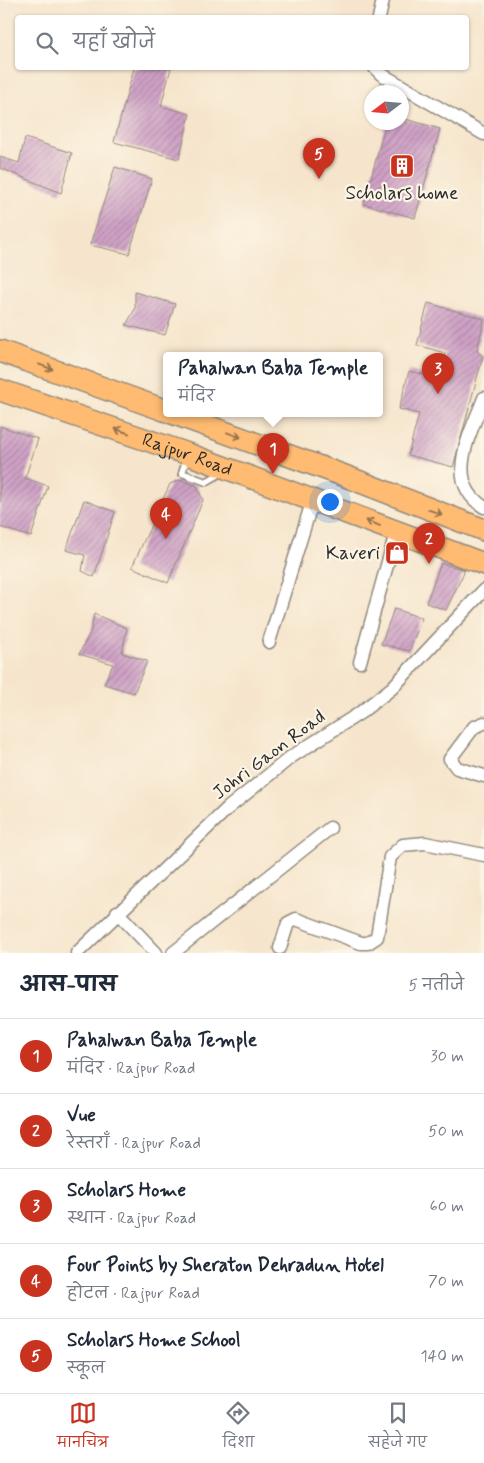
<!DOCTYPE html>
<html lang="hi">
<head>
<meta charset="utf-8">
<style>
  body { margin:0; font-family:Mynerve,"Playpen Sans Deva",sans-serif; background:#f6f6f7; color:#1f2937 }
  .compass { position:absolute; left:364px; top:85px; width:45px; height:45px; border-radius:50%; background:#fff; box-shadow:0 1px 4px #0004; rotate:254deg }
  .you { position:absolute; left:329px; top:501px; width:18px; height:18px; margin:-12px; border:4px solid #fff; border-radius:50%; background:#1a73e8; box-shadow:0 0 0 8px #1a73e833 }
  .badge { display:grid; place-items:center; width:32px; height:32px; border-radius:50%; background:#c8321e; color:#fff; font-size:16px; font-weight:700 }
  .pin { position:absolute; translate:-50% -41px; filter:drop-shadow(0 1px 2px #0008) }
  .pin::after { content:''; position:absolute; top:26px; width:18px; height:15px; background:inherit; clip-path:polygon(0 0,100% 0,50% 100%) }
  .popup { position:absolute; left:163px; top:352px; width:220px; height:65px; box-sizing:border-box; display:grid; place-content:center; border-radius:5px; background:#fff; filter:drop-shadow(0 1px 4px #0005); font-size:16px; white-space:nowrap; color:#747a83 }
  .popup b { font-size:19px; color:#1f2937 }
  .popup::after { content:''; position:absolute; left:50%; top:100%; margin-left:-10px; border:10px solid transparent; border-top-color:#fff }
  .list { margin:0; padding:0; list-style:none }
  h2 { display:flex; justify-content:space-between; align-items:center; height:65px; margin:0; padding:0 20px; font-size:21px }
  h2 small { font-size:16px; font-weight:400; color:#747a83 }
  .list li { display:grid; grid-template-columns:32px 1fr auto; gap:15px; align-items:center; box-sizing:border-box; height:75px; padding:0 20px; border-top:1px solid #e0e1e3 }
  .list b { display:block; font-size:19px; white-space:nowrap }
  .list p { margin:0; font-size:16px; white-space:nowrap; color:#747a83 }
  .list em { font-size:16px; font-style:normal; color:#747a83 }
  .icon { flex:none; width:28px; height:28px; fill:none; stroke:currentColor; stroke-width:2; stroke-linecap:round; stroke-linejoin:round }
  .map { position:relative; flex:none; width:484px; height:953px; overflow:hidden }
  .search { position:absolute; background:#fff; box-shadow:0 1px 4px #0004; left:15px; right:15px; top:15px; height:55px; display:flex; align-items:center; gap:12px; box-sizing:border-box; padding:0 18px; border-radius:5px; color:#747a83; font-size:19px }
  .sheet { height:440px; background:#fff }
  nav { display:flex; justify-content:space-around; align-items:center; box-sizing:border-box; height:70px; border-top:1px solid #e0e1e3; background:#fff; font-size:14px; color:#747a83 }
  nav a { display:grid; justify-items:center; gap:2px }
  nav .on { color:#c8321e }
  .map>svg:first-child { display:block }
</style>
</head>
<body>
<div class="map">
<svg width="484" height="953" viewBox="0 0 484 953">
  <defs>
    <pattern id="building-hatch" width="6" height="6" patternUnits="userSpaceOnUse" patternTransform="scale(1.25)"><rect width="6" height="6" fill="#cfa1c6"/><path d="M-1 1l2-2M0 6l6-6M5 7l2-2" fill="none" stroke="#a883a1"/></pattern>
  </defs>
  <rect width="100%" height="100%" fill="#fcf5e5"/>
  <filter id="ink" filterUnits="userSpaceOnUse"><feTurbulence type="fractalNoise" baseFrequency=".02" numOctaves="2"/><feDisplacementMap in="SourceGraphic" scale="10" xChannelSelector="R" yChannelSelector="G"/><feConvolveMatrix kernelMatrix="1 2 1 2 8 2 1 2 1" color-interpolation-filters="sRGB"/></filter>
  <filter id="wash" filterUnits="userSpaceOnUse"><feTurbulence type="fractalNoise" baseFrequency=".0096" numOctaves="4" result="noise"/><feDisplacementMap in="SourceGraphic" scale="20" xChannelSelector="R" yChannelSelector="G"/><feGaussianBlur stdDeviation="1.12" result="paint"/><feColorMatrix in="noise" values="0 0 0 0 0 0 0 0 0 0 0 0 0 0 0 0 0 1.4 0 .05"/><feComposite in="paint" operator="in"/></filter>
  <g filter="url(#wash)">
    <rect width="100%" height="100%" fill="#f6e5cc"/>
    <g id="blocks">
      <g fill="url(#building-hatch)">
        <polygon points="134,68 171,68 161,106 190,114 179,159 114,142"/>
        <polygon points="402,118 440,129 415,218 364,204 386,122 402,122"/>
        <polygon points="25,138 72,153 61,193 0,168 0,157 19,163"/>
        <polygon points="115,167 152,179 129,254 90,245"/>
        <polygon points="135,292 175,304 165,335 126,325 135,309"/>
        <polygon points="428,303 484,319 477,351 483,356 453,467 408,455 419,414 399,409 409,371 438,378 445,353 417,345"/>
        <polygon points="0,426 38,439 25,478 48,486 31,537 0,527"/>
        <polygon points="179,480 196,485 203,500 168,583 132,567 170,484"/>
        <polygon points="84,500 115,512 94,577 82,571 85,555 66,550"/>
        <polygon points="441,563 465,570 446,610 426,603"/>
        <polygon points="394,609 422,618 409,651 381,644"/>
        <polygon points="94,614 127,628 122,653 147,661 134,693 104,684 113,664 79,654 91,631"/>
      </g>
    </g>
  </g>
  <g filter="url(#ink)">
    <use href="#blocks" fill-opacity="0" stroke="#90887c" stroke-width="1"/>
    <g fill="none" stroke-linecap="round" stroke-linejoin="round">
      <defs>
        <polyline id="lane" points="187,457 182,473 206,482 223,472"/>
        <g id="street">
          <polyline points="379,18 383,0"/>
          <polyline points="375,68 381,74 484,134"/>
          <path d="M 484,398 C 472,431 442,481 484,507"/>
          <polyline points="269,642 313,499"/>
          <polyline points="360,662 396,533"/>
          <polyline points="484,723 474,727 450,759 457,768 484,776"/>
          <polyline points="117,912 156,953"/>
          <polyline points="280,948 288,923 296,919 361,943 368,943 377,937 390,857 403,845 425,843 484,855"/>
          <polyline points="77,953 228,808 291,757 360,713 392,688 484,590"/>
          <polyline points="173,953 330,828"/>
        </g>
        <g id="primary">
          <polyline points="0,351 167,411"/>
          <path id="s1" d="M 0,390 L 188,454 L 484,564"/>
          <polyline points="172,413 345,476 484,530"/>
        </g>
      </defs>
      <use href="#lane" stroke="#90887c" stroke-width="9"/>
      <use href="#street" stroke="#90887c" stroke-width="15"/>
      <use href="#primary" stroke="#90887c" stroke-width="24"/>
      <use href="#lane" stroke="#fff" stroke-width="6"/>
      <use href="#street" stroke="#fff" stroke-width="12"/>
      <use href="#primary" stroke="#ffbb71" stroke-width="21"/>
    </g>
    <defs><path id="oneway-shaft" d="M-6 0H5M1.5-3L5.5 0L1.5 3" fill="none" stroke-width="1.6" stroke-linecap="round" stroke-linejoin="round" transform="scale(1.25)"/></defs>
    <g stroke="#95734e">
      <use href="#oneway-shaft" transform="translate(46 367) rotate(20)"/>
      <use href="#oneway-shaft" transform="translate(122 431) rotate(-161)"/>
      <use href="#oneway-shaft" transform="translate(234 435) rotate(20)"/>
      <use href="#oneway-shaft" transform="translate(435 512) rotate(20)"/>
      <use href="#oneway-shaft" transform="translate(373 523) rotate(-158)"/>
    </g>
  </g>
  <defs>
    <symbol id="building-square" viewBox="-11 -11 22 22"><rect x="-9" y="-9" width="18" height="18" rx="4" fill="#c8321e" stroke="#fcf5e5"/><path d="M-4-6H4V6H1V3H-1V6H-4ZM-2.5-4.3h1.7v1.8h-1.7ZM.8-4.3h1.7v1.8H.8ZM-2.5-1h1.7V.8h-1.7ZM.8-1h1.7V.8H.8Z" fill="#fff"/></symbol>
    <symbol id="shop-square" viewBox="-11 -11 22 22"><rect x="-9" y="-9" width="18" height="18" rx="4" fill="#c8321e" stroke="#fcf5e5"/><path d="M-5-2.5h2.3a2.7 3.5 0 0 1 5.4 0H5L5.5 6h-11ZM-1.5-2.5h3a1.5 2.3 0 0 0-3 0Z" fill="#fff"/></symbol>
  </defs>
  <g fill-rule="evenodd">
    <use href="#building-square" x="388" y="152" width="28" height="28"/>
    <use href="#shop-square" x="383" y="539" width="28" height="28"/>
  </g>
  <g text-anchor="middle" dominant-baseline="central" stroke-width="4.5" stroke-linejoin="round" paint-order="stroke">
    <g font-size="19" fill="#2b2b2b" stroke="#fcf5e5">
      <text x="402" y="193">Scholars home</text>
      <text x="380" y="553" text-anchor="end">Kaveri</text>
    </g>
    <g font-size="19" fill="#2b2b2b" stroke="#fcf5e5">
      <text stroke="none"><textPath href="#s1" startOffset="198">Rajpur Road</textPath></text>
      <text transform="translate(269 755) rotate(-37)">Johri Gaon Road</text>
    </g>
  </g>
</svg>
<svg class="compass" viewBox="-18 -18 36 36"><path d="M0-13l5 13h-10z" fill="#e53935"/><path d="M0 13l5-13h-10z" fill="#747a83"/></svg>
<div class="you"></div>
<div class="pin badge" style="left:273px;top:474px">1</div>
<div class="popup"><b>Pahalwan Baba Temple</b>मंदिर</div>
<div class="pin badge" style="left:429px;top:564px">2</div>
<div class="pin badge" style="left:438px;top:394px">3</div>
<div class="pin badge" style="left:166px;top:539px">4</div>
<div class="pin badge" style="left:319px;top:179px">5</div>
<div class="search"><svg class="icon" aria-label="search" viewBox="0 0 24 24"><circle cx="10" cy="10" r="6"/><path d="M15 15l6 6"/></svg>यहाँ खोजें</div>
</div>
<section class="sheet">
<h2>आस-पास<small>5 नतीजे</small></h2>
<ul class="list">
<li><span class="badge">1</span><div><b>Pahalwan Baba Temple</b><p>मंदिर · Rajpur Road</p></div><em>30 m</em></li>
<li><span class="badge">2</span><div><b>Vue</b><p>रेस्तराँ · Rajpur Road</p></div><em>50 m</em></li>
<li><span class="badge">3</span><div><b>Scholars Home</b><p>स्थान · Rajpur Road</p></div><em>60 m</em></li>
<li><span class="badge">4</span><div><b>Four Points by Sheraton Dehradun Hotel</b><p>होटल · Rajpur Road</p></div><em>70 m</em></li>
<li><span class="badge">5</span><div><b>Scholars Home School</b><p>स्कूल</p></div><em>140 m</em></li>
</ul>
</section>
<nav>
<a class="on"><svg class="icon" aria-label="map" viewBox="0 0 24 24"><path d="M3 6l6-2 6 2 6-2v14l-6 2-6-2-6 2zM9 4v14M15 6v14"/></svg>मानचित्र</a>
<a><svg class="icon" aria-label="directions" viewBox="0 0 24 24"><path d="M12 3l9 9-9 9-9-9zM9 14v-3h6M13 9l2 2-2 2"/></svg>दिशा</a>
<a><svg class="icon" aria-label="saved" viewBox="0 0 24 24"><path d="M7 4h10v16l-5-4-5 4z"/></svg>सहेजे गए</a>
</nav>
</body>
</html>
